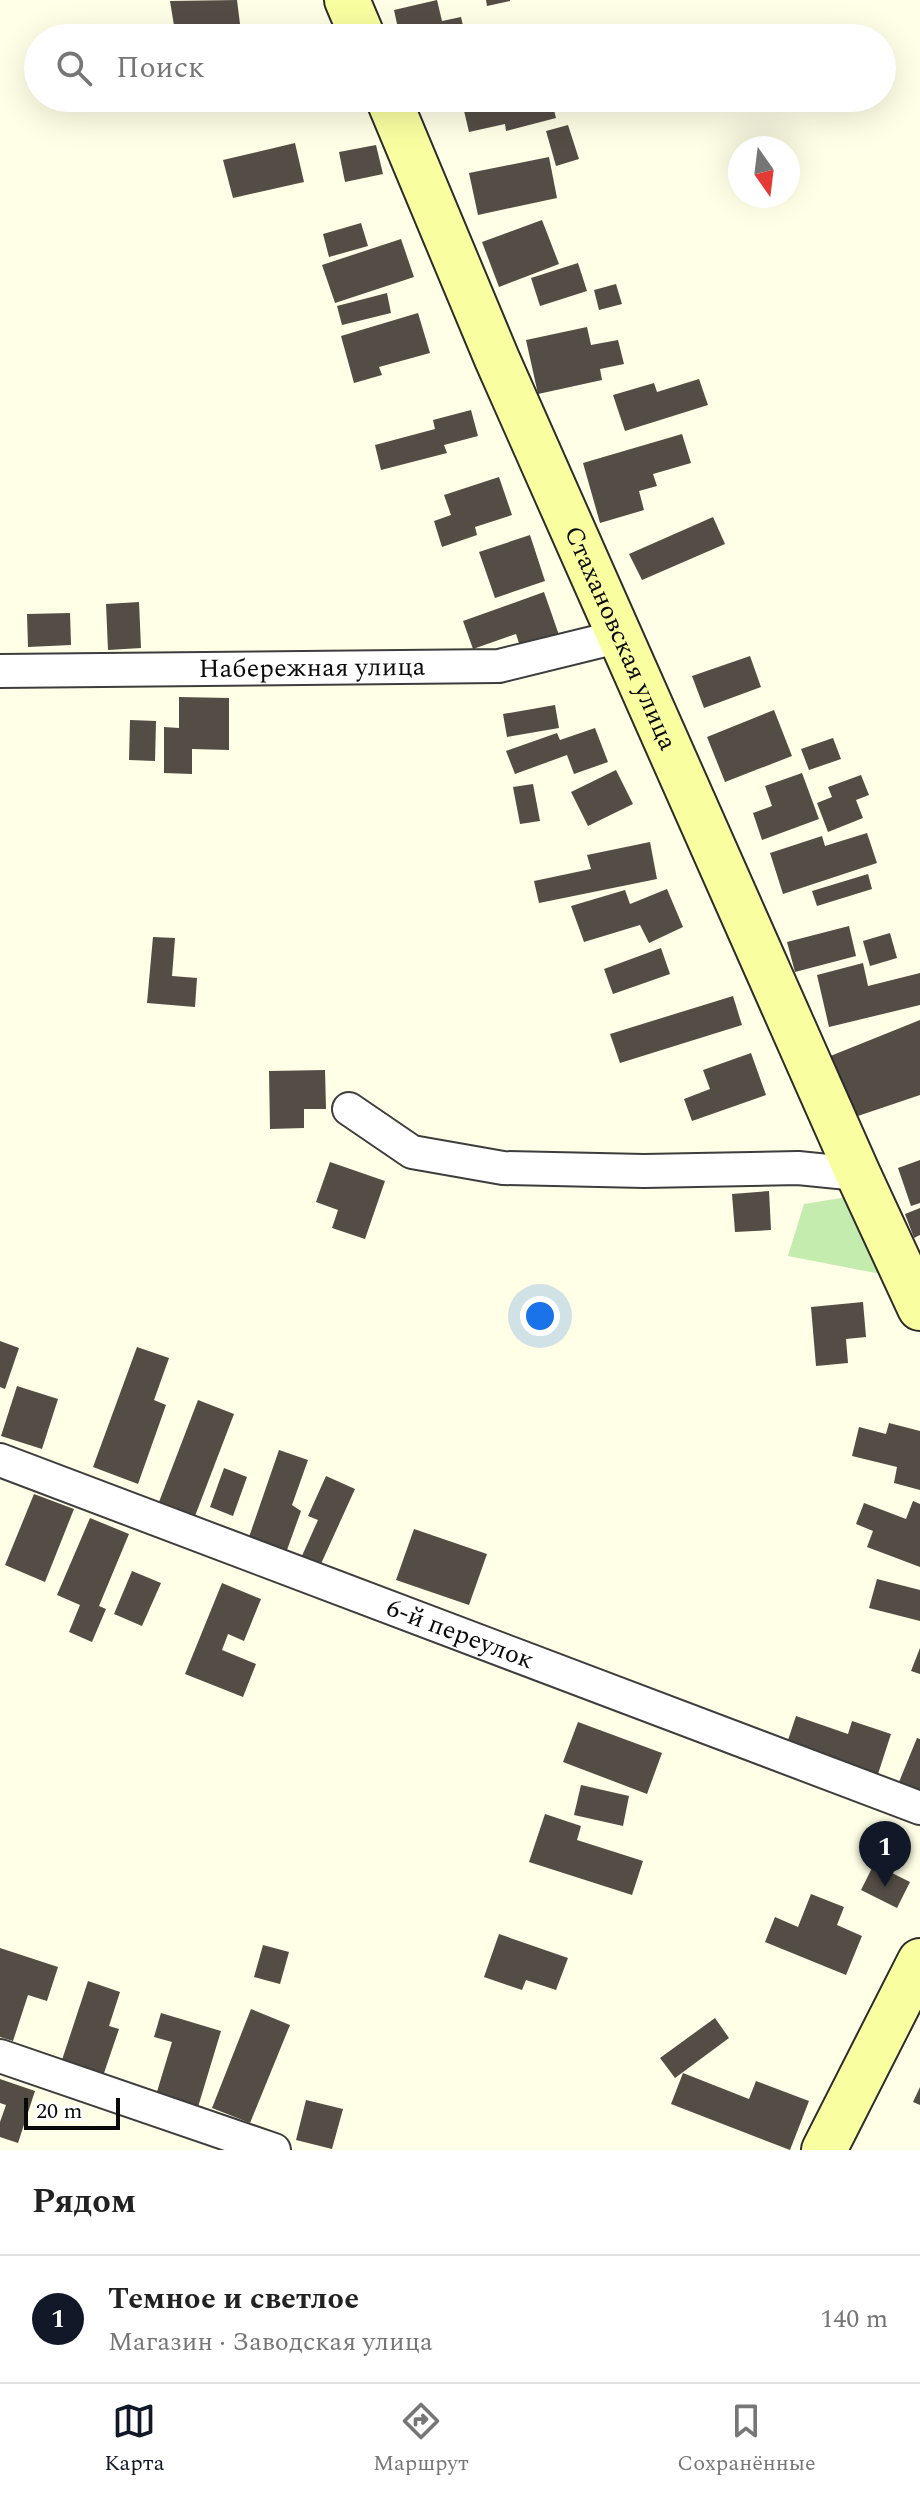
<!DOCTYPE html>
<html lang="ru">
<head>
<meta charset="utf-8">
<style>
  body { margin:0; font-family:Spectral,serif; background:#f2f2f2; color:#222 }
  .compass { position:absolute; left:728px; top:136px; width:72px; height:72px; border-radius:50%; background:#fff; box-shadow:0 8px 32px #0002; rotate:166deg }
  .scale { position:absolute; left:24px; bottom:20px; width:96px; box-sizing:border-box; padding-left:8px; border:4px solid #0a0a0a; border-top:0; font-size:22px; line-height:28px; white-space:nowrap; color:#0a0a0a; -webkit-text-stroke:6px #fff; paint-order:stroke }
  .you { position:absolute; left:540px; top:1316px; width:28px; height:28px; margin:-20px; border:6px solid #fff; border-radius:50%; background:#1a73e8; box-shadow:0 0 0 12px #1a73e833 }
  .badge { display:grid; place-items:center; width:52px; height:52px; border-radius:50%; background:#111827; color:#fff; font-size:26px; font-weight:700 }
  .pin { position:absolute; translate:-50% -66px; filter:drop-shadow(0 2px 4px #0008) }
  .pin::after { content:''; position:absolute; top:42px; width:28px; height:24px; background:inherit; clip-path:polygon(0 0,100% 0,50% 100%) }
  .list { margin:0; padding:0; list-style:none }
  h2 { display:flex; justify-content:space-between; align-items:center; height:104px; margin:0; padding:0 32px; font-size:34px }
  h2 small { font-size:26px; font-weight:400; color:#767676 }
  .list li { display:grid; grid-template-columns:52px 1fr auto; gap:24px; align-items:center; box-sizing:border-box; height:128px; padding:0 32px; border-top:2px solid #e0e0e0 }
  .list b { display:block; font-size:30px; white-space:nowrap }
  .list p { margin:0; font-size:26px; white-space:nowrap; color:#767676 }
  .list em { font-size:26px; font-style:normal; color:#767676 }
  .icon { flex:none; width:44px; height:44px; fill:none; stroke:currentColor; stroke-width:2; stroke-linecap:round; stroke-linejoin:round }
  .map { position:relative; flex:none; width:920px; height:2150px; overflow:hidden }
  .search { position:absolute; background:#fff; box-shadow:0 8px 32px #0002; left:24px; right:24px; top:24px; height:88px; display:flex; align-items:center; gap:20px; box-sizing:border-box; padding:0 28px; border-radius:44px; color:#767676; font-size:30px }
  .sheet { height:232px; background:#fff }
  nav { display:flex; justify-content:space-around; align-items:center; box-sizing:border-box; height:112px; border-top:2px solid #e0e0e0; background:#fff; font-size:22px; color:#767676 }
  nav a { display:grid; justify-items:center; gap:4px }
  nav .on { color:#111827 }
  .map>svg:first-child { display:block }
</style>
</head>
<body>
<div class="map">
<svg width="920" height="2150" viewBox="0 0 920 2150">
  <rect width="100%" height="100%" fill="#fffee6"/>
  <polygon fill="#c3ecae" points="848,1197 881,1274 788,1256 804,1204"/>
  <g fill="#534d45">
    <polygon points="237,0 240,24 221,27 223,38 176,38 170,1"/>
    <polygon points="437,0 442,21 461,17 466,38 400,38 394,10"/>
    <polygon points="486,0 510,0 510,1 487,6"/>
    <polygon points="309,27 313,38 281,38"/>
    <polygon points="461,98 551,98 556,118 506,131 505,124 469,132"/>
    <polygon points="568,125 579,159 556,166 546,131"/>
    <polygon points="295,143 304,182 233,198 223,160"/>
    <polygon points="376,145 383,174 345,182 339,152"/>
    <polygon points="549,157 557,198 478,215 469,173"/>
    <polygon points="542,220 559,264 499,287 482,242"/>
    <polygon points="361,223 368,246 329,257 323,234"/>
    <polygon points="401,239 414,277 335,303 322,265"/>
    <polygon points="578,263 587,291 540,306 531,278"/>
    <polygon points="616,284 622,304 599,310 594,290"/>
    <polygon points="387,293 391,313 342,325 337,306"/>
    <polygon points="418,313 430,353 379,367 382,375 354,383 341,336"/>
    <polygon points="587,327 591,345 618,340 624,364 600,369 602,380 538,394 526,340"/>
    <polygon points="699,379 708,405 625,431 613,395 654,383 657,392"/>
    <polygon points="471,410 478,436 444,445 447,453 381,470 375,445 435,429 433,420"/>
    <polygon points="682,434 691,463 653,474 657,486 639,491 644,510 600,523 583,463"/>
    <polygon points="499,477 512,515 475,527 477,535 442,547 434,521 451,515 444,495"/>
    <polygon points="713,517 725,544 642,580 629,554"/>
    <polygon points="530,535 545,581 495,598 479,552"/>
    <polygon points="544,592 559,635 521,649 516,634 473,649 463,621"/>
    <polygon points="139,602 141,648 108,650 106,604"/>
    <polygon points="70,613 71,645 28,647 27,614"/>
    <polygon points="750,656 761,687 704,708 692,676"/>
    <polygon points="179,697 229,698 229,750 192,749 192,774 164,773 164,727 179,728"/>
    <polygon points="555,705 559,728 507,737 503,714"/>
    <polygon points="774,710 792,756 725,782 707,737"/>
    <polygon points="130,720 156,721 155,761 129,760"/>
    <polygon points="595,728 608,762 574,774 567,755 515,774 506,751 557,733 560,740"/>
    <polygon points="833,738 841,759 809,770 801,749"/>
    <polygon points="616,770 633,804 588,826 571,792"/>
    <polygon points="802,773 819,819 762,840 753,813 772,806 765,786"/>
    <polygon points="861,775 869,795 856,800 863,818 828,832 817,803 832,797 828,787"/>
    <polygon points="533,784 540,821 520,824 513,787"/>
    <polygon points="867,833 877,863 783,894 770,853 822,836 825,846"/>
    <polygon points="650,842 657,879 539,903 534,881 591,869 587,855"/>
    <polygon points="868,874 872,889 817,906 812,891"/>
    <polygon points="667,889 683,927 649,943 640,925 584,942 571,906 625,890 630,904"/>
    <polygon points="849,926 856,956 795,972 787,942"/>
    <polygon points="890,933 897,958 870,966 863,941"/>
    <polygon points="153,937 175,938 172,976 197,978 195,1007 147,1003"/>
    <polygon points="661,948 670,974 613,994 604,969"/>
    <polygon points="863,963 868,986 920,973 920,1005 829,1027 817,975"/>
    <polygon points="733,996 742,1025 620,1063 610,1034"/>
    <polygon points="920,1020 920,1095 846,1120 818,1061"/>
    <polygon points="751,1053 766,1095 692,1121 684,1099 710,1089 703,1070"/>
    <polygon points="325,1070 326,1109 304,1109 304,1128 270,1129 269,1071"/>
    <polygon points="920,1160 920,1203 911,1206 898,1168"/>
    <polygon points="330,1162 385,1181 365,1239 332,1228 338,1210 316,1202"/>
    <polygon points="769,1191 771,1230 735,1232 732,1194"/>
    <polygon points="920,1208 920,1235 914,1238 905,1214"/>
    <polygon points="863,1302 866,1337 846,1339 848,1363 816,1366 811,1307"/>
    <polygon points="0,1341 19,1348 5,1389 0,1387"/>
    <polygon points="137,1347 169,1358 154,1400 166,1405 138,1484 93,1467"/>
    <polygon points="17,1386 58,1399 42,1449 1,1436"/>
    <polygon points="198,1400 234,1414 195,1516 159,1502"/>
    <polygon points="889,1423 920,1431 920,1490 894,1483 897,1467 852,1456 859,1427 886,1434"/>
    <polygon points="279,1450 308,1460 292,1505 301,1511 287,1550 249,1537"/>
    <polygon points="224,1468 247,1477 233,1516 210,1507"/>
    <polygon points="326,1476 355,1489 320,1566 301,1558 318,1520 308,1516"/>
    <polygon points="34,1494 74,1509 45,1582 5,1565"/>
    <polygon points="913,1501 920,1504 920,1567 867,1547 873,1531 856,1524 864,1503 906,1519"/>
    <polygon points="90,1518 129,1534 99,1606 106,1609 92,1642 69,1632 80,1605 57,1595"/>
    <polygon points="414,1529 487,1554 469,1605 396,1580"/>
    <polygon points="132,1571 161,1583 142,1626 114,1614"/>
    <polygon points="877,1579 920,1590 920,1621 869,1608"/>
    <polygon points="222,1583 261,1599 244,1641 228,1634 222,1650 256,1664 243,1697 185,1674"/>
    <polygon points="920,1648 920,1674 911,1671"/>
    <polygon points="796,1716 848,1734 852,1721 891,1734 878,1774 787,1743"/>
    <polygon points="578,1722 662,1753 647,1794 563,1762"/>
    <polygon points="917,1738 920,1739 920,1790 899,1782"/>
    <polygon points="581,1785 629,1796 623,1826 574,1815"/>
    <polygon points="545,1814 581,1826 577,1840 643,1861 632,1895 529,1862"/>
    <polygon points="874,1864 910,1882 897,1908 861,1890"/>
    <polygon points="811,1894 844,1907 837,1925 862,1936 846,1975 765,1942 775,1917 798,1927"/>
    <polygon points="499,1934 568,1958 556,1990 526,1980 522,1990 484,1977"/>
    <polygon points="263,1945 289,1952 280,1984 254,1977"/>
    <polygon points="0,1948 58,1967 47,2001 28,1995 13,2041 0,2037"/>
    <polygon points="88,1981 120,1992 109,2026 119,2029 103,2076 61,2063"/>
    <polygon points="251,2009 290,2025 250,2123 212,2108"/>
    <polygon points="161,2013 221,2031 198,2107 156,2095 172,2042 154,2037"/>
    <polygon points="715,2018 729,2038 675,2078 660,2058"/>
    <polygon points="683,2073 749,2099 756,2081 809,2101 790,2150 671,2104"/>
    <polygon points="0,2079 35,2091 18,2143 0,2137 0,2122 6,2105 0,2103"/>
    <polygon points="920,2087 920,2105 913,2102"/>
    <polygon points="306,2100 343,2109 332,2149 296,2140"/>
  </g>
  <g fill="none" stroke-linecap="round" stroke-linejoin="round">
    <defs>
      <g id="street">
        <path id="s1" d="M 0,671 L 499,666 L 621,636"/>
        <polyline points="349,1109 412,1152 503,1168 644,1171 798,1168 858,1174"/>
        <path id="s2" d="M 0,1460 L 920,1808"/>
        <polyline points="0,2056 274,2150"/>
      </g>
      <g id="secondary">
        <polyline points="347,0 363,38"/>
        <path id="s3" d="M 388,98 L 497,359 L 858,1174 L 920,1308"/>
        <polyline points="824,2150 920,1961"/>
      </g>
    </defs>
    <use href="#street" stroke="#3d3d3d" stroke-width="36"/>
    <use href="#secondary" stroke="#2c2c2c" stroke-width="48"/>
    <use href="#street" stroke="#fff" stroke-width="32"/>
    <use href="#secondary" stroke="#f9ffa1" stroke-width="44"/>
  </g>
  <g text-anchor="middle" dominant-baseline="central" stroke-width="8" stroke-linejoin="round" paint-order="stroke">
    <g font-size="26" fill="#0a0a0a" stroke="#fff">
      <text stroke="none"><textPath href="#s3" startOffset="588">Стахановская улица</textPath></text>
      <text stroke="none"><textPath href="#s1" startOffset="312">Набережная улица</textPath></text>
      <text stroke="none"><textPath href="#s2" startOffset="492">6-й переулок</textPath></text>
    </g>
  </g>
</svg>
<svg class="compass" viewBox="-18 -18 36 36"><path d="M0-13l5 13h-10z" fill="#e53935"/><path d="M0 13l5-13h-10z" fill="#767676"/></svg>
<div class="scale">20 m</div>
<div class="you"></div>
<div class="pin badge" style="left:885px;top:1887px">1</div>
<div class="search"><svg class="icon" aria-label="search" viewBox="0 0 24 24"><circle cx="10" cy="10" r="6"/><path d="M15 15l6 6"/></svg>Поиск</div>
</div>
<section class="sheet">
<h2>Рядом<small></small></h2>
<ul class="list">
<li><span class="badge">1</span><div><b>Темное и светлое</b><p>Магазин · Заводская улица</p></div><em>140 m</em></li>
</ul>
</section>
<nav>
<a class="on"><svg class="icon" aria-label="map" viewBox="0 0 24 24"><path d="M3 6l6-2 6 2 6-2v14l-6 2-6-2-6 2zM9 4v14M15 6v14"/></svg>Карта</a>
<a><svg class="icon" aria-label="directions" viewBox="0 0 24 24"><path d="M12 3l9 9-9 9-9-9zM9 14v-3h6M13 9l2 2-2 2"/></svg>Маршрут</a>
<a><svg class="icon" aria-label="saved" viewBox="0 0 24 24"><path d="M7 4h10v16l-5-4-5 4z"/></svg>Сохранённые</a>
</nav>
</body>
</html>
